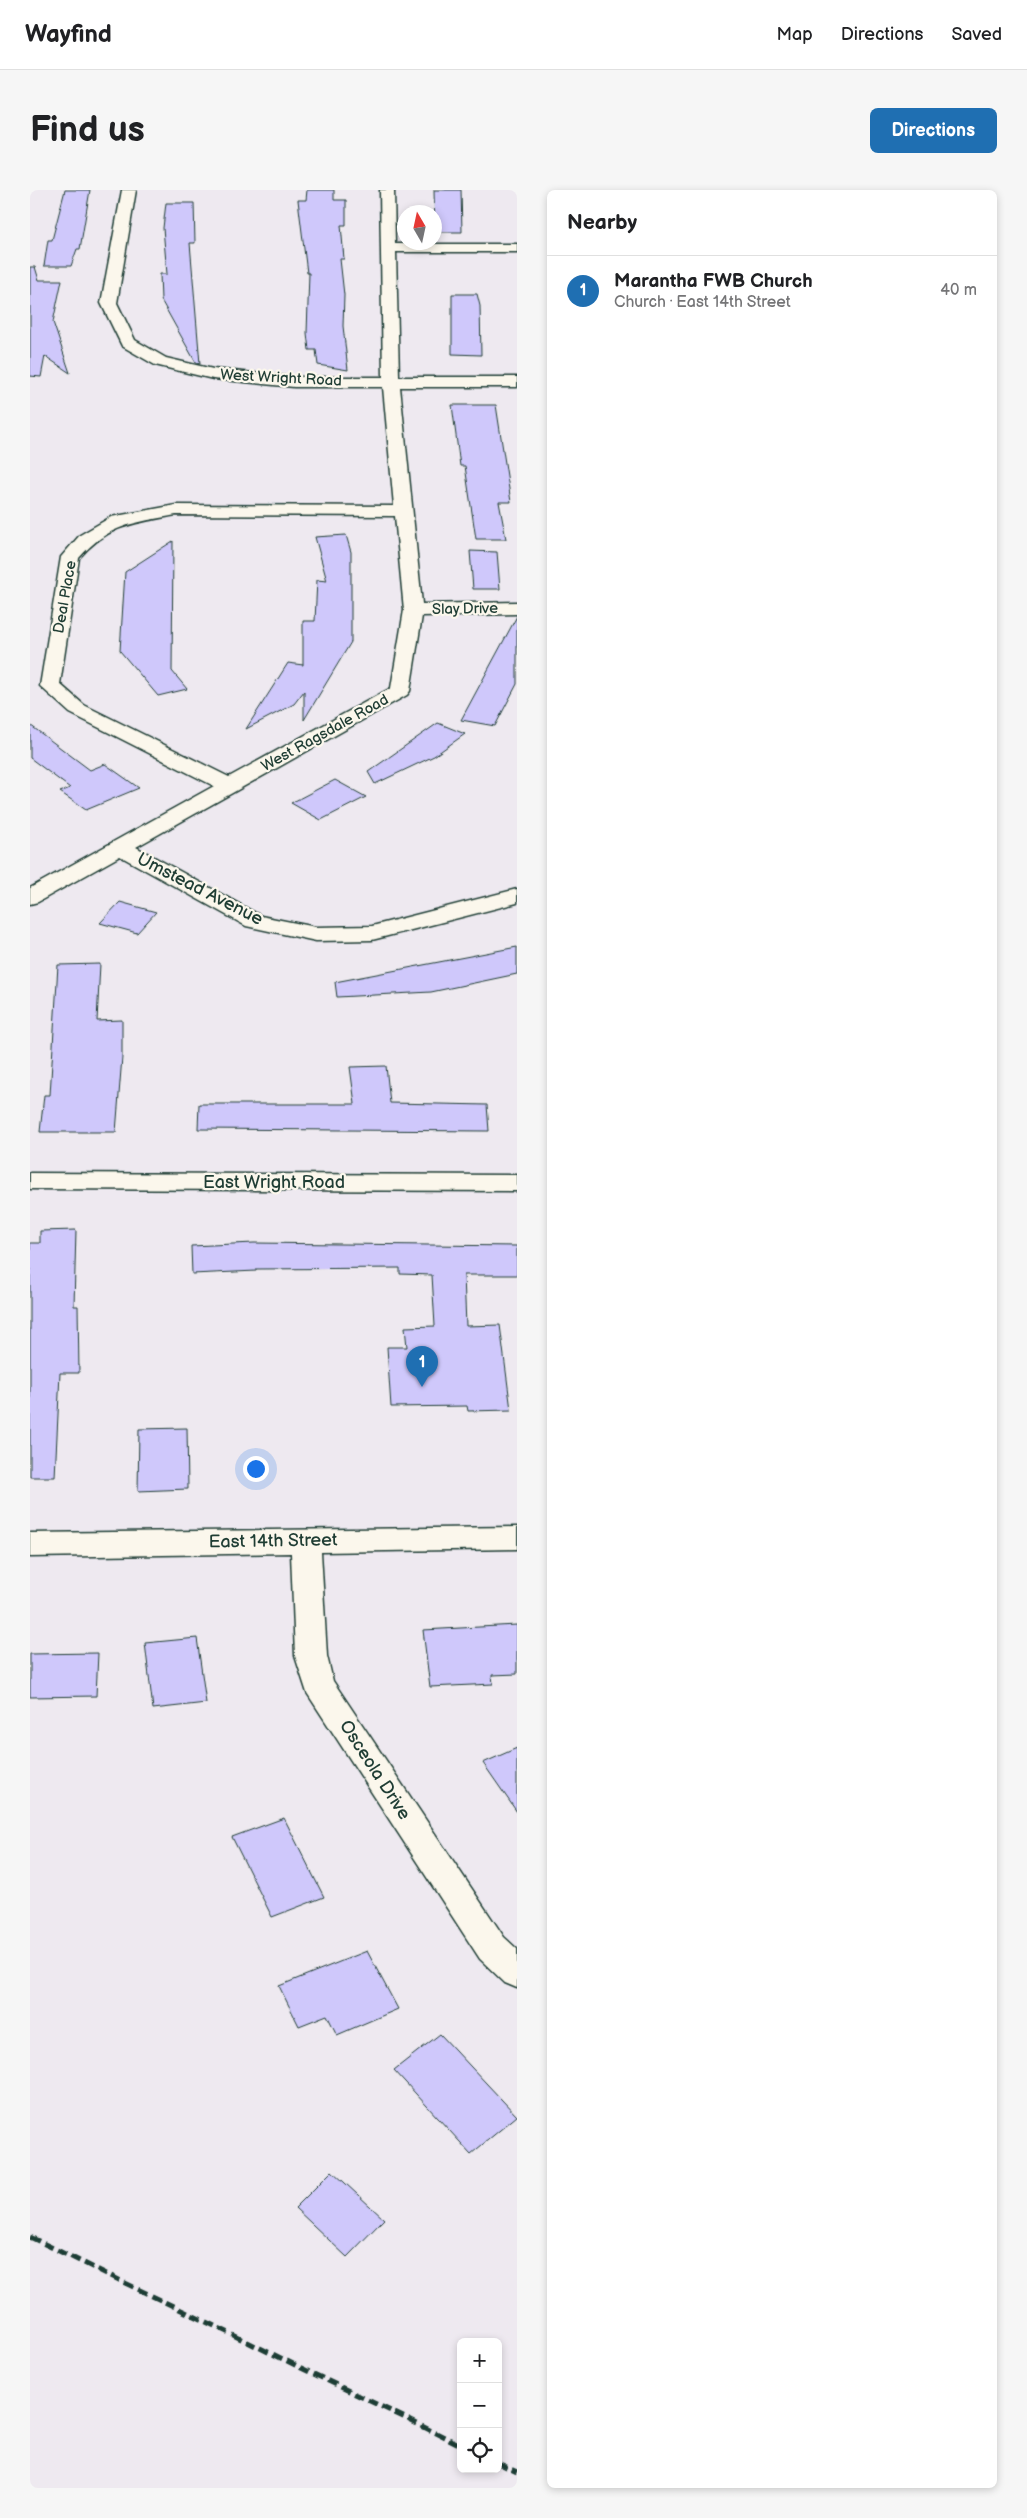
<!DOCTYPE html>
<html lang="en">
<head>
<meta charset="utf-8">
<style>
  body { margin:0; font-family:"Balsamiq Sans",sans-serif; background:#f6f6f6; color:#202124 }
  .controls { position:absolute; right:15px; bottom:15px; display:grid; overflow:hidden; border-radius:8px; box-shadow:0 2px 8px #0003 }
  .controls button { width:45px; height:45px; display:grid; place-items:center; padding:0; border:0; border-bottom:1px solid #e0e0e0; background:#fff; color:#202124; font:25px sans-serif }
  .compass { position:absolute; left:367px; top:15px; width:45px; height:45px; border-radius:50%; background:#fff; box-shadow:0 2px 8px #0003; rotate:351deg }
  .you { position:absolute; left:225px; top:1278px; width:18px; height:18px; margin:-12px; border:4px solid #fff; border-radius:50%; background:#1a73e8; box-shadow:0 0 0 8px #1a73e833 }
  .badge { display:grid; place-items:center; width:32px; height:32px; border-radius:50%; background:#1f6fb2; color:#fff; font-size:16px; font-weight:700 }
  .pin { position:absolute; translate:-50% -41px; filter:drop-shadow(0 1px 2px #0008) }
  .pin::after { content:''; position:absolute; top:26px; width:18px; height:15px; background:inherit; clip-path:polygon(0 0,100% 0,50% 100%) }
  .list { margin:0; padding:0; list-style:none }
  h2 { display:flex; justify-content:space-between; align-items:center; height:65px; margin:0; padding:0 20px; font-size:21px }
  h2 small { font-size:16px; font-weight:400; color:#757577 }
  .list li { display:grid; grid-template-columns:32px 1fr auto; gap:15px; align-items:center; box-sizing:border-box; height:70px; padding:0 20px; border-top:1px solid #e0e0e0 }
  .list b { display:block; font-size:19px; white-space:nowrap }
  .list p { margin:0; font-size:16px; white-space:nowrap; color:#757577 }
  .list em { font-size:16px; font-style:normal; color:#757577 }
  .icon { flex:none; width:28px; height:28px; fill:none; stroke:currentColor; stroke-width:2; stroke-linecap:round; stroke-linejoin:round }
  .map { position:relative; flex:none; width:487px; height:2298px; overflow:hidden; border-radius:8px }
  header { display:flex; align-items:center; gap:30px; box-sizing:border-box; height:70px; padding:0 25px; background:#fff; border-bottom:1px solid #e0e0e0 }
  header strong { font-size:24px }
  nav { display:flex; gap:28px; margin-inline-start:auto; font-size:18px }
  .intro { display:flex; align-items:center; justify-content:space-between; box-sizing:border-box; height:120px; padding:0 30px }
  h1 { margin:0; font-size:35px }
  .button { padding:12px 22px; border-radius:8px; background:#1f6fb2; color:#fff; font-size:18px; font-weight:700 }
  main { display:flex; gap:30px; padding:0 30px }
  aside { flex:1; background:#fff; border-radius:8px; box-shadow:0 2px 8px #0003 }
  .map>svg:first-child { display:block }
</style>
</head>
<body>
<header>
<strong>Wayfind</strong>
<nav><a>Map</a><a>Directions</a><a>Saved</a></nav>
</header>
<div class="intro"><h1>Find us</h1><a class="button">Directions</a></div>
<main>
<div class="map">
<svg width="487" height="2298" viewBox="0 0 487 2298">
  <rect width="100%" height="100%" fill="#eee9f0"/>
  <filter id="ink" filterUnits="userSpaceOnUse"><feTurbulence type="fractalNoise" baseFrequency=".02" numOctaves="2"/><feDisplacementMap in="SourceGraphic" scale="10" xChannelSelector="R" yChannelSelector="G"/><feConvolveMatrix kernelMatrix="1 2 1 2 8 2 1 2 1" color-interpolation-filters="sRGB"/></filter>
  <g filter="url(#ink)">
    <g fill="#cfc8fb" stroke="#1f3d34">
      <polygon points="35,0 60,0 50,59 47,59 41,76 14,76 18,50 22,50"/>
      <polygon points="277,0 304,0 304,10 316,10 316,35 311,35 314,69 310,69 314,105 313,136 318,180 288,175 286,160 279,160 277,143 279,83 277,83 268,10 276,10"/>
      <polygon points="404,0 431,0 432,42 405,42"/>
      <polygon points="136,13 164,13 165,53 160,53 170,174 166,173 131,110 130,84 137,84 133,38"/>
      <polygon points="0,77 5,77 9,90 32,90 23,132 40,183 15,166 11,187 0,186"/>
      <polygon points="422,104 447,104 450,116 451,165 422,164"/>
      <polygon points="422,215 466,215 481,312 469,312 476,349 446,349 435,276 430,276"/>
      <polygon points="316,345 321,362 321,452 274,530 274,501 264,514 216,539 258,473 273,475 273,431 285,431 287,390 297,391 285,347"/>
      <polygon points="143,351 142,481 157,499 128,506 90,461 95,382"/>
      <polygon points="440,361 467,362 470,399 443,399"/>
      <polygon points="487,426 487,494 465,536 431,530"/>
      <polygon points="408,533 435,544 404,566 345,594 338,582"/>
      <polygon points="0,535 60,580 75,574 109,598 56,620 30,602 40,598 0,568"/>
      <polygon points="305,590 336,607 291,630 261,613"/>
      <polygon points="90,712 126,722 107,743 70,733"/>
      <polygon points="487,757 487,784 401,802 307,807 305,792"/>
      <polygon points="70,774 67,831 92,830 92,867 86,942 10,942 14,905 20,905 28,775"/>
      <polygon points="356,876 360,913 457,915 459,941 168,939 169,914 325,914 320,877"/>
      <polygon points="46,1040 44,1116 48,1116 49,1183 30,1183 25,1287 0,1287 0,1053 10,1053 10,1041"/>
      <polygon points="224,1053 487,1056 487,1085 434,1085 436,1136 470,1135 481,1220 438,1221 437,1216 361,1217 357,1157 377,1157 375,1137 405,1136 402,1085 370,1084 370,1078 226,1079 226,1081 162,1084 161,1056"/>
      <polygon points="157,1238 158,1299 108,1301 109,1239"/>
      <polygon points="487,1435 487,1484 462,1485 463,1494 400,1497 393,1440"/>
      <polygon points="167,1448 176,1513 123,1519 115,1453"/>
      <polygon points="68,1463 66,1506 0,1507 0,1464"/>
      <polygon points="487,1558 487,1622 453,1573"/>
      <polygon points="254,1628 294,1707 242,1727 202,1647"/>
      <polygon points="337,1761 368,1819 307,1845 297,1825 269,1836 249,1796"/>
      <polygon points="410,1844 487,1926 441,1964 364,1880"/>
      <polygon points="302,1981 354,2029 317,2067 265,2018"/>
    </g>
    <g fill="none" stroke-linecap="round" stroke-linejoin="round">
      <defs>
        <g id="minor">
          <path d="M 92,0 L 106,0 L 87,113 L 105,150 L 136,168 L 183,179 L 264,187 L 353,187 L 350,0 L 364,0 L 365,54 L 487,54 L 487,62 L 366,62 L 369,187 L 487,187 L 487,197 L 370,197 L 392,414 L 487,412 L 487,424 L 392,426 L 380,501 L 377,505 L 106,657 L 231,726 L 286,737 L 342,736 L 487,699 L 487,713 L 342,750 L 286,751 L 216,736 L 90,666 L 8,712 L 0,714 L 0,698 L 184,596 L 40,523 L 10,496 L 31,367 L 50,345 L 81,327 L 146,315 L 364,316 L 353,197 L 264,197 L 183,189 L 125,175 L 92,156 L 71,113 ZM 146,325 L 365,326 L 374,420 L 361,498 L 199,587 L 54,515 L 30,494 L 49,368 C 79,334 104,333 146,325 Z"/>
          <polygon points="0,983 487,985 487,1001 0,999"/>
          <polygon points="487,1337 487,1359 291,1362 297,1466 303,1491 474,1747 487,1759 487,1798 475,1793 450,1769 277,1503 265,1466 261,1363 0,1367 0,1343"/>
        </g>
      </defs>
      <use href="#minor" stroke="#1f3d34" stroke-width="3"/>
      <use href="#minor" fill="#fbf7ec" fill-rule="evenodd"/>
      <g stroke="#1f3d34" stroke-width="5" stroke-dasharray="10 5" stroke-linecap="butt">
        <polyline points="0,2047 431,2255"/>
        <polyline points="468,2273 487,2282"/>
      </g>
    </g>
  </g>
  <g text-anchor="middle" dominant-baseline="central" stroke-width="4.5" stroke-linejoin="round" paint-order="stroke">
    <g font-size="15" fill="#1f3d34" stroke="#fbf7ec">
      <text transform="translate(251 188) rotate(3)">West Wright Road</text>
      <text transform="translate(35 407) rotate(-80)">Deal Place</text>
      <text transform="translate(435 419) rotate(-1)">Slay Drive</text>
      <text transform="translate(295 543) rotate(-29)">West Ragsdale Road</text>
    </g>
    <g font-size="18" fill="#1f3d34" stroke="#fbf7ec">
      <text transform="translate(170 699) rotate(27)">Umstead Avenue</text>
      <text x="244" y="992">East Wright Road</text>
      <text transform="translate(243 1351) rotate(-1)">East 14th Street</text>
      <text transform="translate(345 1580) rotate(57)">Osceola Drive</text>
    </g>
  </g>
</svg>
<div class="controls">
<button>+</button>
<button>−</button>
<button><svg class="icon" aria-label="locate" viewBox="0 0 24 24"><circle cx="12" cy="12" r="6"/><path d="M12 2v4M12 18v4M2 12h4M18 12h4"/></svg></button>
</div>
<svg class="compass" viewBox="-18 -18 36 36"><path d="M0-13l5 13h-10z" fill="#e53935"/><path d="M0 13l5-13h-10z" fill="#757577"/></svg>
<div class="you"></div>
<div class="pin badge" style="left:392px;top:1197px">1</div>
</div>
<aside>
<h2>Nearby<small></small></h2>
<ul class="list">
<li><span class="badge">1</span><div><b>Marantha FWB Church</b><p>Church · East 14th Street</p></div><em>40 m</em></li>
</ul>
</aside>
</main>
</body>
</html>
